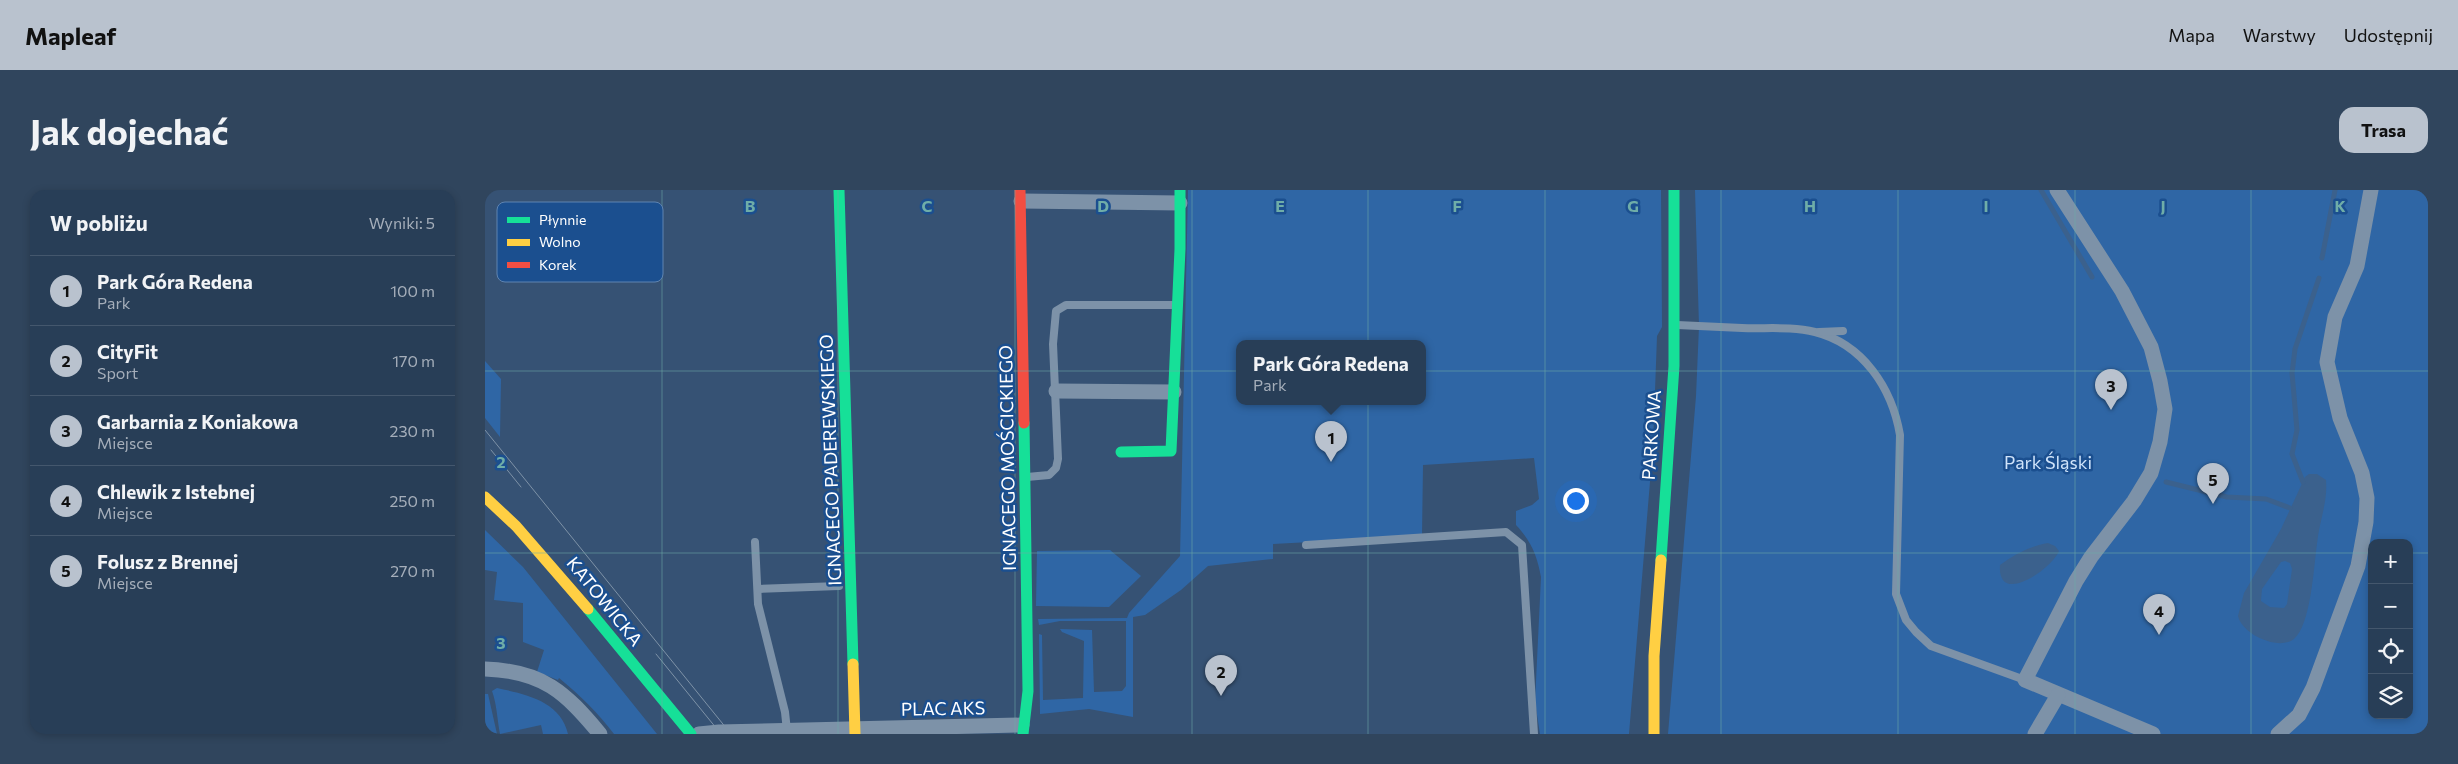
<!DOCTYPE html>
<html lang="pl">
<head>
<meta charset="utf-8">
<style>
  body { margin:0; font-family:Commissioner,sans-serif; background:#30455d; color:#f1f3f6 }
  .controls { position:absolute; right:15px; bottom:15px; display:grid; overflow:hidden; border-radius:10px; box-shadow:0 2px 8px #0003 }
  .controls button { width:45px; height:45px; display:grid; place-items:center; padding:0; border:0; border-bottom:1px solid #44576d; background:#283e57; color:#f1f3f6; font:25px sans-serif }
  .you { position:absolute; left:1090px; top:310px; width:18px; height:18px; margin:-12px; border:4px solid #fff; border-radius:50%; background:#1a73e8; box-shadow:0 0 0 8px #1a73e833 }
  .badge { display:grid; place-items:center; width:32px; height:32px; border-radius:50%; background:#b9c2ce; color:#111; font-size:16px; font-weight:700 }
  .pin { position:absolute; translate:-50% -41px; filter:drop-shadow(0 1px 2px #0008) }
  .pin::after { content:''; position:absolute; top:26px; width:18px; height:15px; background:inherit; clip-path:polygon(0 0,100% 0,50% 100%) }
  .popup { position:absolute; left:751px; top:150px; width:190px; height:65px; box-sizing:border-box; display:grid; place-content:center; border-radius:10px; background:#283e57; filter:drop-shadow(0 1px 4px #0005); font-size:16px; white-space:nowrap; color:#a5aeba }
  .popup b { font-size:19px; color:#f1f3f6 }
  .popup::after { content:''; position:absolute; left:50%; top:100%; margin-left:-10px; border:10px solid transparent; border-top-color:#283e57 }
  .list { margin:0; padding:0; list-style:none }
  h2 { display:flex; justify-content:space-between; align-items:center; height:65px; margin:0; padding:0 20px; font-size:21px }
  h2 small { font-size:16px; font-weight:400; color:#a5aeba }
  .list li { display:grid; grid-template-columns:32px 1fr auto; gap:15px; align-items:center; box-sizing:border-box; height:70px; padding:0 20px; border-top:1px solid #44576d }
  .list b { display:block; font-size:19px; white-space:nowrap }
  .list p { margin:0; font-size:16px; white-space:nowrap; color:#a5aeba }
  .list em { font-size:16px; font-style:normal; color:#a5aeba }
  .icon { flex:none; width:28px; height:28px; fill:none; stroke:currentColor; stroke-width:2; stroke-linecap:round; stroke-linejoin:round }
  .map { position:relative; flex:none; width:1943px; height:544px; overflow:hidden; border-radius:15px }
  header { display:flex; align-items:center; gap:30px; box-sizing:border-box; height:70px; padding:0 25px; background:#b9c2ce; color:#111 }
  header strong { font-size:24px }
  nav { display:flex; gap:28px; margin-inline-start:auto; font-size:18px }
  .intro { display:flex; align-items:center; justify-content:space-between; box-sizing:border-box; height:120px; padding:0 30px }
  h1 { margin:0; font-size:35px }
  .button { padding:12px 22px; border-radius:15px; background:#b9c2ce; color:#111; font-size:18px; font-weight:700 }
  main { display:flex; gap:30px; padding:0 30px }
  aside { flex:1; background:#283e57; border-radius:15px; box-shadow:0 2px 8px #0003 }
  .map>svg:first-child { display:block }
</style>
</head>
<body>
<header>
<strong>Mapleaf</strong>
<nav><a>Mapa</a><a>Warstwy</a><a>Udostępnij</a></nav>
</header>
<div class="intro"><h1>Jak dojechać</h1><a class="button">Trasa</a></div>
<main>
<aside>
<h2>W pobliżu<small>Wyniki: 5</small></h2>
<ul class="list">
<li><span class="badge">1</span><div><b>Park Góra Redena</b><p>Park</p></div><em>100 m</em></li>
<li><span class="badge">2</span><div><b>CityFit</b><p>Sport</p></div><em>170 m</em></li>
<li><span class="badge">3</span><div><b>Garbarnia z Koniakowa</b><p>Miejsce</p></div><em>230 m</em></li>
<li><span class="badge">4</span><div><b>Chlewik z Istebnej</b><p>Miejsce</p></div><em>250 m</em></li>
<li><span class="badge">5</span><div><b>Folusz z Brennej</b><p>Miejsce</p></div><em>270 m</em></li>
</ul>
</aside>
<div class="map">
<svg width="1943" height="544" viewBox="0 0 1943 544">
  <rect width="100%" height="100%" fill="#365274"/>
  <g fill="#2f66a5" fill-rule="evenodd">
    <path d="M 703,0 L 1176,0 L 1177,137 L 1172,146 L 1168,256 L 1144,544 L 1055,544 L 1050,512 L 1056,387 C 1052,365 1046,351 1031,335 L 1031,321 L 1047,315 L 1054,309 L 1049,268 L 938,275 L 937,346 L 788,354 L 788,369 L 723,376 L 696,400 L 660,425 L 648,427 L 648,527 L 604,519 L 555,524 L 554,444 L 557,445 L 558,510 L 598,508 L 599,451 L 577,442 L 575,439 L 607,440 L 609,502 L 637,501 L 641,496 L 641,431 L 575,431 L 554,435 L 553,429 L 642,428 L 644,423 L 695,366 ZM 755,153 L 937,153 L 937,211 L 755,211 Z"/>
    <path d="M 1210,0 L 1943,0 L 1943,544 L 1183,544 L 1211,206 L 1214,136 ZM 1887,353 L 1924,353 L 1924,525 L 1887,525 Z"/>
    <polygon points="0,171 16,189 15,247 0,228"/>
    <path d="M 0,340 L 38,377 L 172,544 L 129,544 C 113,523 95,505 74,488 L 73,490 L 52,482 L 59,460 L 38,452 L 38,413 L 9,410 L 12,382 L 0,380 Z"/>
    <polygon points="625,360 656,386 624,417 551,416 552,361"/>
    <path d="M 12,498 C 40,504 76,511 83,544 L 58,544 L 56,535 L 15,544 C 12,529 12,515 7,501 Z"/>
    <polygon points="0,504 3,504 12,544 0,544"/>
  </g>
  <g fill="#3b618d" fill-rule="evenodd">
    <path d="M 1824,284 L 1832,284 L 1841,290 C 1843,312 1834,332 1832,354 C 1829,375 1826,435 1809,449 C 1800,456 1786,453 1777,449 C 1767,445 1755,436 1753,426 L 1759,403 L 1796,339 L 1820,287 ZM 1800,371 L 1805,373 L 1807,379 L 1802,414 L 1799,418 L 1785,417 L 1776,411 L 1777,399 L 1796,372 Z"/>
    <path d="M 1563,353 L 1570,356 L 1574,361 C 1567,379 1512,417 1515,375 C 1530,364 1545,356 1563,353 Z"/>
  </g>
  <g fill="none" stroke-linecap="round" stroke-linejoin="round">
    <g stroke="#3b618d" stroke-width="5">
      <polyline points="1556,0 1607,87"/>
      <polyline points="1837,68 1850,0"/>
      <polyline points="1681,292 1742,307 1781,309 1805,318"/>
      <polyline points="1818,292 1807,264 1812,240 1807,183 1810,159 1834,88"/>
    </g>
    <g stroke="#7d92a8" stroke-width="8">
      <path d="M 1192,135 C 1213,136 1235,137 1257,138 C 1281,139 1306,136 1330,142 C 1378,154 1407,198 1415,245 L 1411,404 L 1421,430 L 1431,442 L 1446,456 L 1540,490"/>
      <polyline points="1334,142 1358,141"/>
      <polyline points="542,287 564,285 571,278 573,269 568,154 571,121 581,115 690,115"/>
      <polyline points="270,352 273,414 300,522 302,541"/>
      <polyline points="821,355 1021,342 1037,355 1049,544"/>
      <polyline points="273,399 354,396"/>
    </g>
    <g stroke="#7d92a8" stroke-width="15">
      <polyline points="1572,0 1637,101 1666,157 1675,191 1680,219 1675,252 1666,283 1649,311 1606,367 1591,391 1540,490 1668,544"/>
      <polyline points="536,11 695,13"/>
      <polyline points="571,201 689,202"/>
      <path d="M 0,479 C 58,481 80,502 115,544"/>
      <polyline points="214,544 234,542 537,535"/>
      <polyline points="1550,544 1573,505"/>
      <polyline points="1793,544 1814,525 1828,498 1873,376 1881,332 1882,308 1877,283 1855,228 1842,172 1850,127 1872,76 1886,0"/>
    </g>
    <g stroke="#16e098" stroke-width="11">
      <polyline points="354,0 368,474"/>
      <polyline points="636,262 686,261 695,59 695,0"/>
      <polyline points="1176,370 1189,176 1189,0"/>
      <polyline points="103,419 206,544"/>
      <polyline points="538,544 543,501 539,233"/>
    </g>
    <g stroke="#ffcf43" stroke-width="11">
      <polyline points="0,307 31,336 103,419"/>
      <polyline points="368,474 370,544"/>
      <polyline points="1169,544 1169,466 1176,370"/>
    </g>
    <polyline stroke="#f24e42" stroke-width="11" points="535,0 539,233"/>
    <g stroke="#7e92a7" stroke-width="1">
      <polyline points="0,240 246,544"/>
      <polyline points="6,260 36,297"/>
      <polyline points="171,464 236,544"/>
    </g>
  </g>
  <path fill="none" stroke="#6fada8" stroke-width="1" stroke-opacity="0.55" d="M 177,0 L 177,544M 353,0 L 353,544M 530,0 L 530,544M 707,0 L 707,544M 883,0 L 883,544M 1060,0 L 1060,544M 1236,0 L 1236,544M 1413,0 L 1413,544M 1590,0 L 1590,544M 1766,0 L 1766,544M 0,181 L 1943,181M 0,363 L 1887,363M 1924,363 L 1943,363"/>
  <g text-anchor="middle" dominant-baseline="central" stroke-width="5" stroke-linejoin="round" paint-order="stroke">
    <g font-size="18" fill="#fff" stroke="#1b4f8f">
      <text transform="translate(1166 245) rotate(-86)">PARKOWA</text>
      <text transform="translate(522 268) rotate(-91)">IGNACEGO MOŚCICKIEGO</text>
      <text transform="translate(345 270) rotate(-92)">IGNACEGO PADEREWSKIEGO</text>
      <text transform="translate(120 411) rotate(51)">KATOWICKA</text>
      <text transform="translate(458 518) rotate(-1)">PLAC AKS</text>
    </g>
    <g font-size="18" fill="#cfe3fa" stroke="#1b4f8f">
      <text x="1563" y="272">Park Śląski</text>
    </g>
  </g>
  <rect x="12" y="12" width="166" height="80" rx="8" fill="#1b4f8f" stroke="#5f84b1" stroke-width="1"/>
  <rect x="22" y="27" width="23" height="6" fill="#16e098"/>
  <rect x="22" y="49" width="23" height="7" fill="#ffcf43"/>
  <rect x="22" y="72" width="23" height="6" fill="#f24e42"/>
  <g font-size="14" fill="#fff">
    <text x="54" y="35">Płynnie</text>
    <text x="54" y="57">Wolno</text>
    <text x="54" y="80">Korek</text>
  </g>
  <g font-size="16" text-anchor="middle" font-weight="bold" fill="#6fada8" stroke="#1b4f8f" stroke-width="5" stroke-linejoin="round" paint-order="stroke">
    <text x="265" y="22">B</text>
    <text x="442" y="22">C</text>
    <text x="618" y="22">D</text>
    <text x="795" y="22">E</text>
    <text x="972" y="22">F</text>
    <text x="1148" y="22">G</text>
    <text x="1325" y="22">H</text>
    <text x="1501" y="22">I</text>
    <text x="1678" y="22">J</text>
    <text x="1855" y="22">K</text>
    <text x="16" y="278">2</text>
    <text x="16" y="459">3</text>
  </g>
</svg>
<div class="controls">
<button>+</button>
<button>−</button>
<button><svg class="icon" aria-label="locate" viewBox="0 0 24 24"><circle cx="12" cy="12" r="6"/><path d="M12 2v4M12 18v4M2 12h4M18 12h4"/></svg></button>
<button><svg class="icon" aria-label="layers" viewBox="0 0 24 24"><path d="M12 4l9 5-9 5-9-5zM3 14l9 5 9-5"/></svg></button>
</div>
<div class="you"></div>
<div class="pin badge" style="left:846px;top:272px">1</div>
<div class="popup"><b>Park Góra Redena</b>Park</div>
<div class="pin badge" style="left:736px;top:506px">2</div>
<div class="pin badge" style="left:1626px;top:220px">3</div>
<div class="pin badge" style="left:1674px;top:445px">4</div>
<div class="pin badge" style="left:1728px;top:314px">5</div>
</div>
</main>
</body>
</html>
